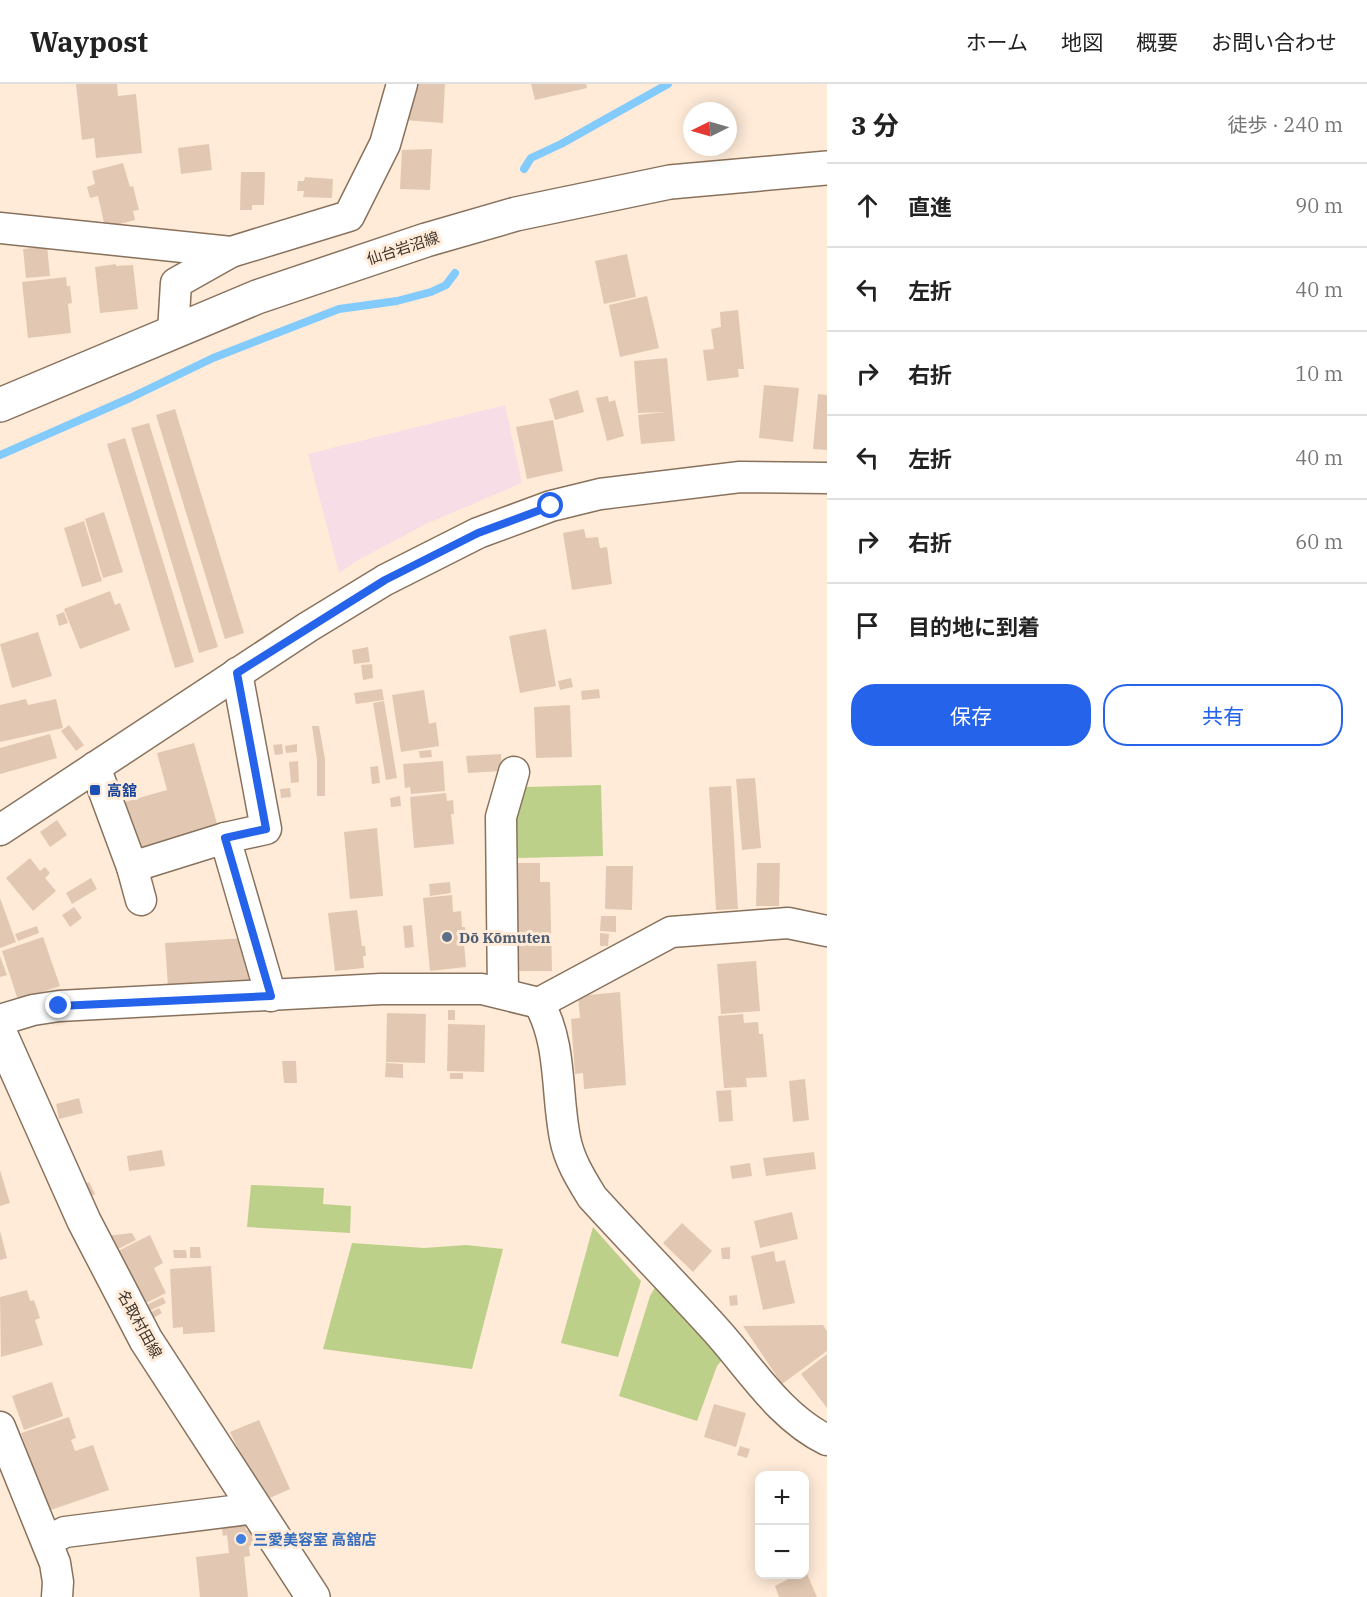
<!DOCTYPE html>
<html lang="ja">
<head>
<meta charset="utf-8">
<style>
  body { margin:0; font-family:"IBM Plex Serif","Noto Sans JP",serif; background:#f2f2f2; color:#222 }
  .controls { position:absolute; right:18px; bottom:18px; display:grid; overflow:hidden; border-radius:12px; box-shadow:0 3px 15px #0003 }
  .controls button { width:54px; height:54px; display:grid; place-items:center; padding:0; border:0; border-bottom:2px solid #e0e0e0; background:#fff; color:#222; font:30px sans-serif }
  .compass { position:absolute; left:683px; top:18px; width:54px; height:54px; border-radius:50%; background:#fff; box-shadow:0 3px 15px #0003; rotate:265deg }
  .stop { position:absolute; width:18px; height:18px; margin:-14px; border:4px solid #2563eb; border-radius:50%; background:#fff }
  .stop.end { background:#2563eb; border-color:#fff; box-shadow:0 2px 6px #0008 }
  .list { margin:0; padding:0; list-style:none }
  h2 { display:flex; justify-content:space-between; align-items:center; height:78px; margin:0; padding:0 24px; font-size:26px }
  h2 small { font-size:20px; font-weight:400; color:#767676 }
  .list li { display:grid; grid-template-columns:39px 1fr auto; gap:18px; align-items:center; box-sizing:border-box; height:84px; padding:0 24px; border-top:2px solid #e0e0e0 }
  .list b { display:block; font-size:22px; white-space:nowrap }
  .list em { font-size:20px; font-style:normal; color:#767676 }
  .actions { display:flex; gap:12px; padding:18px 24px }
  .actions a { flex:1; padding:14px 0; border:2px solid #2563eb; border-radius:24px; text-align:center; font-size:21px; color:#2563eb }
  .actions .main { background:#2563eb; color:#fff }
  .icon { flex:none; width:33px; height:33px; fill:none; stroke:currentColor; stroke-width:2; stroke-linecap:round; stroke-linejoin:round }
  .map { position:relative; flex:none; width:827px; height:1513px; overflow:hidden }
  header { display:flex; align-items:center; gap:36px; box-sizing:border-box; height:84px; padding:0 30px; background:#fff; border-bottom:2px solid #e0e0e0 }
  header strong { font-size:28px }
  nav { display:flex; gap:33px; margin-inline-start:auto; font-size:21px }
  main { display:flex }
  aside { flex:1; background:#fff }
  .map>svg:first-child { display:block }
</style>
</head>
<body>
<header>
<strong>Waypost</strong>
<nav><a>ホーム</a><a>地図</a><a>概要</a><a>お問い合わせ</a></nav>
</header>
<main>
<div class="map">
<svg width="827" height="1513" viewBox="0 0 827 1513">
  <rect width="100%" height="100%" fill="#ffebd8"/>
  <polygon fill="#f7dde5" points="505,321 522,399 428,439 358,476 339,489 308,370"/>
  <g fill="#bdd089">
    <polygon points="601,701 603,772 517,774 515,743 525,703"/>
    <polygon points="251,1101 324,1104 323,1120 351,1122 350,1149 247,1143"/>
    <polygon points="593,1143 641,1197 618,1273 561,1259"/>
    <polygon points="352,1159 424,1164 466,1161 503,1165 472,1285 323,1265"/>
    <polygon points="657,1200 722,1276 717,1282 697,1337 619,1312 650,1212"/>
  </g>
  <g fill="none" stroke-linecap="round" stroke-linejoin="round">
    <g stroke="#83cbfd" stroke-width="8">
      <polyline points="524,85 531,74 561,60 668,0"/>
      <polyline points="0,371 130,314 213,274 339,225 397,217 431,208 446,201 455,189"/>
    </g>
  </g>
  <g fill="#e2c8b2">
    <polygon points="76,0 117,0 118,12 136,10 142,69 96,74 94,54 82,56"/>
    <polygon points="412,0 445,0 443,39 404,36"/>
    <polygon points="531,0 586,0 587,4 535,16"/>
    <polygon points="209,60 212,86 181,90 178,64"/>
    <polygon points="432,65 430,106 400,105 402,66"/>
    <polygon points="123,79 130,103 133,102 139,126 133,127 135,136 105,144 98,112 90,114 87,103 95,100 92,87"/>
    <polygon points="241,88 265,88 264,121 252,121 252,126 240,126"/>
    <polygon points="305,93 333,95 332,114 303,113 304,107 297,107 298,97 304,97"/>
    <polygon points="47,162 50,192 26,194 23,165"/>
    <polygon points="627,170 636,213 604,220 595,177"/>
    <polygon points="116,180 116,182 133,181 138,225 100,229 95,183"/>
    <polygon points="66,193 67,202 70,202 72,219 68,220 71,249 28,254 22,198"/>
    <polygon points="647,212 659,264 620,273 609,221"/>
    <polygon points="738,226 744,285 738,285 739,293 707,297 703,266 714,265 711,245 721,243 720,228"/>
    <polygon points="667,274 675,357 641,360 638,331 666,328 638,329 634,277"/>
    <polygon points="764,301 799,304 793,358 759,354"/>
    <polygon points="578,306 584,328 555,336 549,315"/>
    <polygon points="818,310 827,311 827,366 813,365"/>
    <polygon points="608,312 609,318 615,316 624,352 607,357 596,314"/>
    <polygon points="175,325 244,549 225,555 156,331"/>
    <polygon points="553,336 563,387 527,395 516,343"/>
    <polygon points="149,339 218,563 199,569 131,344"/>
    <polygon points="125,354 194,578 175,584 107,360"/>
    <polygon points="104,428 123,488 103,494 85,435"/>
    <polygon points="84,437 102,497 82,503 64,444"/>
    <polygon points="584,445 586,454 598,453 600,464 607,463 612,500 572,506 563,449"/>
    <polygon points="110,507 115,521 120,519 130,546 80,565 64,525"/>
    <polygon points="64,528 68,539 59,542 56,531"/>
    <polygon points="546,545 556,602 520,609 509,552"/>
    <polygon points="38,548 52,592 12,604 0,560"/>
    <polygon points="368,563 370,578 354,580 352,566"/>
    <polygon points="372,580 373,594 363,596 361,581"/>
    <polygon points="571,594 573,603 560,606 558,597"/>
    <polygon points="382,605 384,616 356,620 354,609"/>
    <polygon points="599,605 600,614 582,616 581,607"/>
    <polygon points="424,606 429,640 436,638 439,662 401,668 392,611"/>
    <polygon points="26,615 28,621 56,615 63,644 0,658 0,621"/>
    <polygon points="384,617 397,694 386,696 373,619"/>
    <polygon points="570,621 572,673 536,674 534,623"/>
    <polygon points="69,641 84,661 76,667 61,647"/>
    <polygon points="312,642 319,642 325,675 325,712 317,712 317,676"/>
    <polygon points="50,650 57,674 0,690 0,664"/>
    <polygon points="194,659 218,743 134,767 121,719 167,706 157,669"/>
    <polygon points="282,660 283,670 275,671 273,661"/>
    <polygon points="297,660 297,668 286,669 285,662"/>
    <polygon points="431,666 432,673 420,674 419,667"/>
    <polygon points="501,670 502,687 468,689 466,672"/>
    <polygon points="298,677 299,698 291,699 289,678"/>
    <polygon points="443,677 445,707 411,710 410,703 405,704 403,680"/>
    <polygon points="378,682 380,699 372,700 370,683"/>
    <polygon points="755,694 761,764 742,766 736,695"/>
    <polygon points="731,702 738,825 716,826 709,703"/>
    <polygon points="290,704 291,713 281,714 280,705"/>
    <polygon points="446,709 447,717 453,716 454,730 451,730 454,760 414,764 410,713"/>
    <polygon points="400,712 401,722 391,723 390,714"/>
    <polygon points="57,736 67,751 50,763 40,748"/>
    <polygon points="377,744 383,812 350,815 344,748"/>
    <polygon points="30,774 40,787 45,783 50,789 45,794 56,807 33,827 6,794"/>
    <polygon points="516,779 540,779 540,798 550,798 552,887 518,887"/>
    <polygon points="757,779 780,779 779,822 756,822"/>
    <polygon points="606,782 633,782 632,826 605,825"/>
    <polygon points="91,794 97,805 72,820 66,809"/>
    <polygon points="450,798 451,809 430,812 429,800"/>
    <polygon points="452,811 453,828 461,827 462,843 465,843 467,858 464,858 466,883 430,887 423,814"/>
    <polygon points="0,814 16,858 0,864"/>
    <polygon points="74,823 82,834 70,843 62,831"/>
    <polygon points="357,826 362,862 365,862 366,872 363,872 364,884 335,887 328,829"/>
    <polygon points="601,832 616,832 616,848 600,847"/>
    <polygon points="412,841 414,863 405,864 403,842"/>
    <polygon points="37,842 39,849 18,857 15,850"/>
    <polygon points="600,849 609,850 608,862 600,862"/>
    <polygon points="43,853 60,902 18,916 2,867"/>
    <polygon points="246,854 249,898 168,903 165,859"/>
    <polygon points="0,872 7,891 0,893"/>
    <polygon points="756,877 760,927 721,930 717,880"/>
    <polygon points="620,908 626,1001 584,1005 583,989 575,990 571,935 580,934 578,912"/>
    <rect x="448" y="926" width="7" height="10"/>
    <polygon points="387,929 426,930 425,979 386,978"/>
    <polygon points="743,930 744,939 758,938 759,950 763,950 767,993 746,994 747,1003 724,1004 718,932"/>
    <polygon points="448,940 485,941 484,988 447,987"/>
    <polygon points="282,977 296,977 297,999 284,999"/>
    <polygon points="386,979 403,980 403,994 385,993"/>
    <rect x="450" y="989" width="13" height="6"/>
    <polygon points="805,995 809,1036 793,1038 789,997"/>
    <polygon points="731,1006 733,1037 719,1038 716,1007"/>
    <polygon points="79,1014 83,1029 59,1035 56,1020"/>
    <polygon points="162,1066 165,1082 129,1087 127,1072"/>
    <polygon points="814,1068 816,1085 766,1092 763,1074"/>
    <polygon points="750,1079 752,1092 732,1095 730,1082"/>
    <polygon points="0,1086 10,1119 0,1122"/>
    <polygon points="89,1098 95,1110 91,1112 85,1100"/>
    <polygon points="792,1128 798,1155 760,1164 754,1137"/>
    <polygon points="682,1139 712,1167 693,1188 663,1159"/>
    <polygon points="0,1147 7,1174 0,1176"/>
    <polygon points="132,1149 136,1156 112,1168 105,1152"/>
    <polygon points="150,1151 163,1179 154,1184 166,1209 138,1223 112,1170"/>
    <polygon points="190,1163 200,1163 201,1174 190,1174"/>
    <polygon points="730,1163 730,1175 722,1175 721,1164"/>
    <polygon points="173,1166 186,1166 187,1174 174,1174"/>
    <polygon points="774,1167 776,1178 785,1176 795,1219 763,1226 751,1172"/>
    <polygon points="211,1182 215,1248 183,1250 183,1243 173,1244 170,1185"/>
    <polygon points="27,1206 30,1217 34,1216 40,1234 35,1236 43,1261 1,1273 0,1213"/>
    <polygon points="737,1211 738,1221 730,1222 729,1212"/>
    <polygon points="163,1213 166,1219 147,1228 144,1222"/>
    <polygon points="159,1224 162,1229 148,1237 145,1231"/>
    <polygon points="823,1241 827,1247 827,1267 782,1300 743,1242"/>
    <polygon points="827,1270 827,1324 801,1290"/>
    <polygon points="52,1298 63,1332 24,1346 12,1312"/>
    <polygon points="714,1320 746,1329 736,1363 704,1353"/>
    <polygon points="69,1333 76,1354 71,1356 75,1367 93,1361 109,1406 48,1427 21,1349"/>
    <polygon points="259,1336 290,1405 263,1417 230,1348"/>
    <polygon points="740,1362 750,1365 747,1374 737,1371"/>
    <polygon points="246,1437 246,1446 252,1445 254,1461 249,1462 250,1472 244,1473 248,1513 200,1513 196,1473 229,1469 227,1451 223,1452 221,1440"/>
    <polygon points="804,1483 817,1513 779,1513 775,1502 798,1490 804,1490"/>
  </g>
  <g fill="none" stroke-linecap="round" stroke-linejoin="round">
    <defs>
      <g id="minor">
        <polyline points="0,144 231,168 349,132 385,60 402,0"/>
        <polyline points="173,248 176,199 231,168"/>
        <polyline points="95,683 132,783 225,754 271,912"/>
        <polyline points="0,746 308,543 385,496 478,449 551,422 600,410 740,393 827,394"/>
        <polyline points="225,754 266,745 237,589"/>
        <polyline points="132,783 141,816"/>
        <polyline points="503,909 501,733 514,688"/>
        <path d="M 539,919 C 562,960 556,1009 565,1054 C 569,1076 581,1095 592,1113 C 632,1157 674,1200 714,1244 C 749,1282 779,1333 827,1356"/>
        <polyline points="0,936 33,926 59,922 381,905 482,905 539,919 671,848 788,839 827,847"/>
        <polyline points="0,1343 55,1479 58,1498 57,1513"/>
        <polyline points="47,1457 65,1448 256,1424"/>
      </g>
      <g id="major">
        <polyline points="0,321 257,213 426,156 516,130 670,98 827,84"/>
        <polyline points="0,949 84,1137 146,1256 313,1513"/>
      </g>
    </defs>
    <use href="#minor" stroke="#88725d" stroke-width="33"/>
    <use href="#major" stroke="#88725d" stroke-width="36"/>
    <use href="#minor" stroke="#fff" stroke-width="30"/>
    <use href="#major" stroke="#fff" stroke-width="33"/>
  </g>
  <g fill="none" stroke-linecap="round" stroke-linejoin="round">
    <polyline stroke="#2563eb" stroke-width="8" points="59,922 271,912 225,754 266,745 237,589 385,496 478,449 551,422"/>
  </g>
  <rect fill="#1a4fb4" stroke="#ffebd8" stroke-width="2" x="89" y="700" width="12" height="12" rx="3"/>
  <circle fill="#5c6f8a" stroke="#ffebd8" stroke-width="2" cx="447" cy="853" r="6"/>
  <circle fill="#3f7fe0" stroke="#ffebd8" stroke-width="2" cx="241" cy="1455" r="6"/>
  <g text-anchor="middle" dominant-baseline="central" stroke-width="6" stroke-linejoin="round" paint-order="stroke">
    <g font-size="15" fill="#3c3229" stroke="#ffebd8">
      <text transform="translate(403 164) rotate(-18)">仙台岩沼線</text>
      <text transform="translate(140 1240) rotate(61)">名取村田線</text>
    </g>
    <g font-size="15" font-weight="bold" fill="#164399" stroke="#ffebd8" text-anchor="start">
      <text x="107" y="706">高舘</text>
    </g>
    <g font-size="15" font-weight="bold" fill="#4e5e75" stroke="#ffebd8" text-anchor="start">
      <text x="459" y="853">Dō Kōmuten</text>
    </g>
    <g font-size="15" font-weight="bold" fill="#366cbe" stroke="#ffebd8" text-anchor="start">
      <text x="253" y="1455">三愛美容室 高舘店</text>
    </g>
  </g>
</svg>
<div class="controls">
<button>+</button>
<button>−</button>
</div>
<svg class="compass" viewBox="-18 -18 36 36"><path d="M0-13l5 13h-10z" fill="#e53935"/><path d="M0 13l5-13h-10z" fill="#767676"/></svg>
<div class="stop" style="left:551px;top:422px"></div>
<div class="stop end" style="left:59px;top:922px"></div>
</div>
<aside>
<h2>3 分<small>徒歩 · 240 m</small></h2>
<ul class="list">
<li><svg class="icon" aria-label="ahead" viewBox="0 0 24 24"><path d="M12 20V5M6 11l6-6 6 6"/></svg><div><b>直進</b></div><em>90 m</em></li>
<li><svg class="icon" aria-label="left" viewBox="0 0 24 24"><path d="M17 20v-9H6M10 6l-5 5 5 5"/></svg><div><b>左折</b></div><em>40 m</em></li>
<li><svg class="icon" aria-label="right" viewBox="0 0 24 24"><path d="M7 20v-9h11M14 6l5 5-5 5"/></svg><div><b>右折</b></div><em>10 m</em></li>
<li><svg class="icon" aria-label="left" viewBox="0 0 24 24"><path d="M17 20v-9H6M10 6l-5 5 5 5"/></svg><div><b>左折</b></div><em>40 m</em></li>
<li><svg class="icon" aria-label="right" viewBox="0 0 24 24"><path d="M7 20v-9h11M14 6l5 5-5 5"/></svg><div><b>右折</b></div><em>60 m</em></li>
<li><svg class="icon" aria-label="arrive" viewBox="0 0 24 24"><path d="M6 21V4h12l-3 4 3 4H6"/></svg><div><b>目的地に到着</b></div></li>
</ul>
<div class="actions"><a class="main">保存</a><a>共有</a></div>
</aside>
</main>
</body>
</html>
